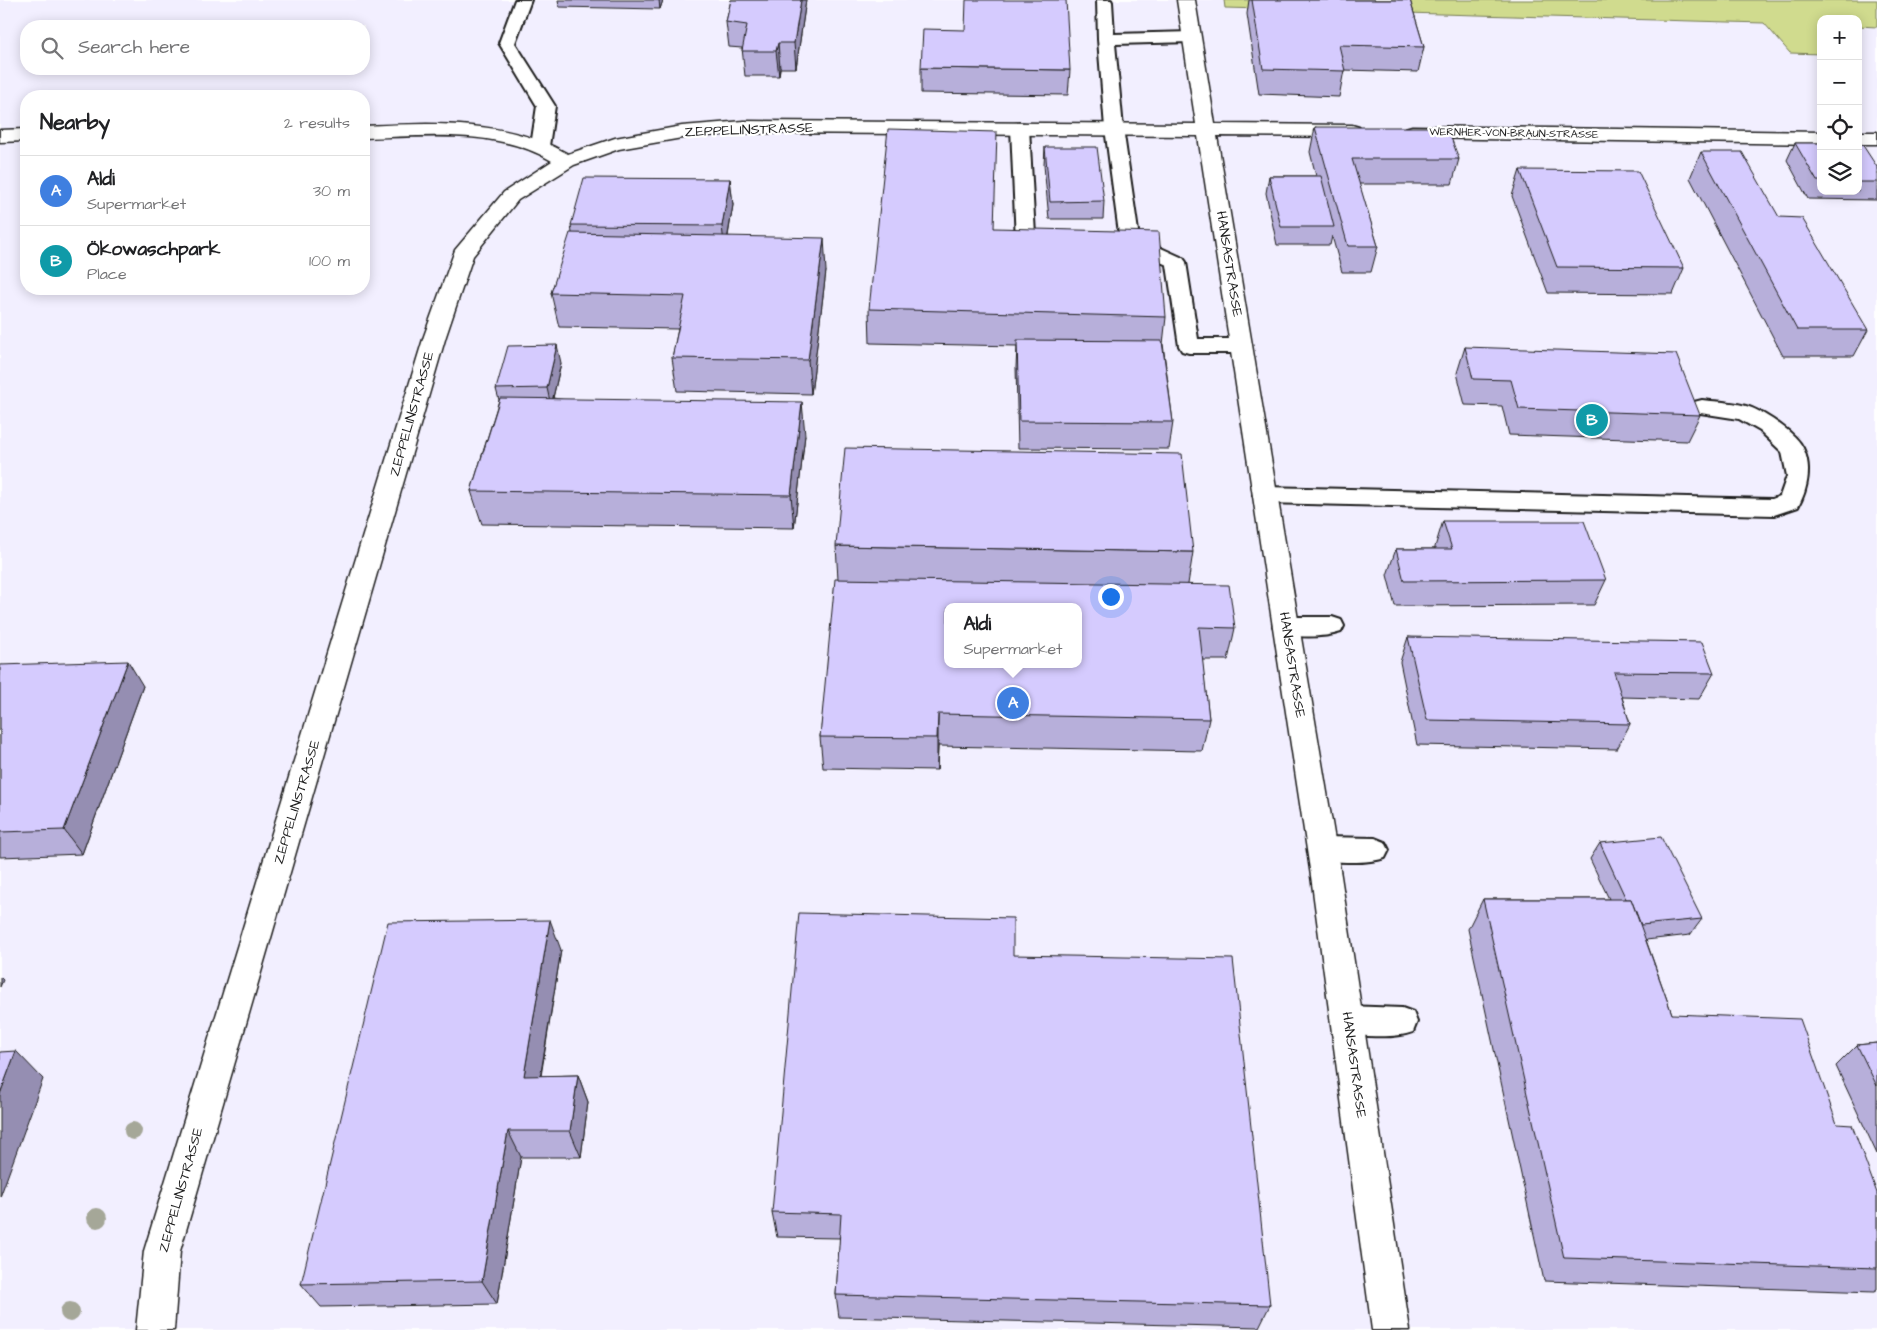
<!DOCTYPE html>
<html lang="en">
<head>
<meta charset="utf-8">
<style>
  body { margin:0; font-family:"Architects Daughter",sans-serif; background:#f6f6f6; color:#202124 }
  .controls { position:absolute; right:15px; top:15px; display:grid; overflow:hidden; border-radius:10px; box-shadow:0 2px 12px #0003 }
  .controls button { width:45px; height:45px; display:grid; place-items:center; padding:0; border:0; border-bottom:1px solid #e0e0e0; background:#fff; color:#202124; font:25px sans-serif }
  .you { position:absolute; left:1110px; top:596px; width:18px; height:18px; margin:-12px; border:4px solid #fff; border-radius:50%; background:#1a73e8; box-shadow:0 0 0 8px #1a73e833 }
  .badge { display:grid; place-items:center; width:32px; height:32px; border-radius:50%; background:#1c1c1c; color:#fff; font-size:16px; font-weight:700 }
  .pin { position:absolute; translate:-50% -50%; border:2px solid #fff; box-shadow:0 1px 5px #0006 }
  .popup { position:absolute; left:944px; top:603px; width:138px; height:65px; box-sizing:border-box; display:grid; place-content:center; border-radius:10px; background:#fff; filter:drop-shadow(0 1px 4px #0005); font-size:16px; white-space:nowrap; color:#757577 }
  .popup b { font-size:19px; color:#202124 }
  .popup::after { content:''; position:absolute; left:50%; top:100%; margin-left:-10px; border:10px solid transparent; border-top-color:#fff }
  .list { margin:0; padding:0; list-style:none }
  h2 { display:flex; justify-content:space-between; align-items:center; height:65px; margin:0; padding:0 20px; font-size:21px }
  h2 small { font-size:16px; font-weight:400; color:#757577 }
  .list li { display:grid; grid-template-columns:32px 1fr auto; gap:15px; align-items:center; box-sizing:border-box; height:70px; padding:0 20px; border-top:1px solid #e0e0e0 }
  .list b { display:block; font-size:19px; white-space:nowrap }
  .list p { margin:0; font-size:16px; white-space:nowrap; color:#757577 }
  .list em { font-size:16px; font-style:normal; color:#757577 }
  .icon { flex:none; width:28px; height:28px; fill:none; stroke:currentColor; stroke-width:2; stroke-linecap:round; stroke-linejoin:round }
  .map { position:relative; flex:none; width:1877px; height:1330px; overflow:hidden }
  .search { position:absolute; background:#fff; box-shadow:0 2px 12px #0003; left:20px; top:20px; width:350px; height:55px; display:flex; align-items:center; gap:12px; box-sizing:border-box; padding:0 18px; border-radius:20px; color:#757577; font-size:19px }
  .panel { position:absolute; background:#fff; box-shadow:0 2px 12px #0003; left:20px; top:90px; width:350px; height:205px; border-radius:20px }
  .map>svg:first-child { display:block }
</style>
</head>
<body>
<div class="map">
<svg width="1877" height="1330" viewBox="0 0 1877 1330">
  <rect width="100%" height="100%" fill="#fff"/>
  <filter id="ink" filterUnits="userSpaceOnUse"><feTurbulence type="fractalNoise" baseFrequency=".02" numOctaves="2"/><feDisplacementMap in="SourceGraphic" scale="10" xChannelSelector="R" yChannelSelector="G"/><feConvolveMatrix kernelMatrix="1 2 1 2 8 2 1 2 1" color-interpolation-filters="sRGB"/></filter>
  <g filter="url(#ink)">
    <path fill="#f2efff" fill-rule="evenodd" d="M 0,0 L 1877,0 L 1877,1330 L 0,1330 ZM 1821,19 L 1858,19 L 1858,191 L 1821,191 ZM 26,26 L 364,26 L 364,69 L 26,69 ZM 26,96 L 364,96 L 364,289 L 26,289 ZM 948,607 L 1078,607 L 1078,664 L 948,664 Z"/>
    <polygon fill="#d0db8e" stroke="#767c55" points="1224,0 1877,0 1877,27 1858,26 1858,19 1821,19 1821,54 1790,53 1764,23 1225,8"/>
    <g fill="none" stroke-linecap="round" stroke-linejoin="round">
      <defs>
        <g id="service">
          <polygon points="515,0 531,0 515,43 555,106 549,146 546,150 540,151 534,150 531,146 537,106 499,43"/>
          <polygon points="1097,0 1111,0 1112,2 1114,34 1192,32 1198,33 1200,37 1198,41 1192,42 1115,44 1123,128 1139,238 1183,258 1186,262 1198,339 1241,339 1248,341 1251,346 1248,351 1241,353 1189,353 1182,351 1179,346 1167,265 1123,245 1120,241 1105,128 1098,39"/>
          <path d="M 1020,123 L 1026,124 L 1029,128 L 1035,235 L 1054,237 L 1057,241 L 1054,245 C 1043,248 1030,248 1019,245 L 1016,241 L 1011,128 L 1014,124 Z"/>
          <path d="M 1702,400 C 1718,402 1737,402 1752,408 C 1766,414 1796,433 1803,448 C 1812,466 1808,489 1798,507 L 1774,515 L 1264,503 L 1256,501 L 1253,495 L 1256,489 L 1264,487 L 1772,499 L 1780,496 L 1787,476 L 1782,452 L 1760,431 L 1739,419 L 1694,412 L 1691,407 L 1694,402 Z"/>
          <path d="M 1285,617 L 1332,617 L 1341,620 L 1344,626 L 1341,632 C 1323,638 1294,638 1276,632 L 1273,626 L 1276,620 Z"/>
          <path d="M 1322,837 L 1375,838 L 1385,842 L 1389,850 L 1385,858 C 1367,864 1330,863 1312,857 L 1308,849 L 1312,841 Z"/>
          <path d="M 1347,1006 L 1402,1008 L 1413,1012 L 1417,1022 L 1413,1032 C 1394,1039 1355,1037 1336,1030 L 1332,1020 L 1336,1010 Z"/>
        </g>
        <g id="minor">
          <path d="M 1177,0 L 1195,0 L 1215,124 L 1352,125 L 1359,127 L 1362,131 L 1359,135 L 1352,137 L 1217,136 L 1341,876 L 1410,1330 L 1372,1330 L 1311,876 L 1198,136 L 744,133 L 682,138 L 619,149 L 574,165 L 518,200 L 473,256 L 446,336 L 180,1251 L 174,1330 L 136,1330 L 144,1251 L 424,336 L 455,250 L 504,192 L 552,161 C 497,128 426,136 364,138 L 364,126 C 432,123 507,119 568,154 L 615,138 L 682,126 L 744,121 L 1196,124 Z"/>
          <polygon points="1412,126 1821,132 1821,144 1412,138 1405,136 1402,132 1405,128"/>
          <polygon points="26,129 26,141 0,142 0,130"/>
          <rect x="1858" y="132" width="19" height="12"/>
        </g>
      </defs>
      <use href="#service" stroke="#1c1c1c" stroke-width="4"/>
      <use href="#minor" stroke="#1c1c1c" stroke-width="3"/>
      <use href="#service" fill="#fff" fill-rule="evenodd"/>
      <use href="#minor" fill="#fff" fill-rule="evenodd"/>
    </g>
    <g fill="#a5a798">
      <circle cx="133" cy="1131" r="9"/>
      <circle cx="97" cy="1218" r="10"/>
      <circle cx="70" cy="1312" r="10"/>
    </g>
    <g fill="#b7afda" stroke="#1c1c1c">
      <polygon points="558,0 663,0 660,9 559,7"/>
      <polygon points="731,0 806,0 796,68 780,68 779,76 745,76 742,48 729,47 726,22"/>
      <polygon points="1249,0 1410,0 1424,47 1418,72 1344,70 1339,97 1259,94 1247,14"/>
      <polygon points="921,68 1070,70 1068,95 921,93"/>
      <polygon points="1315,127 1459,159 1452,184 1359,184 1378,246 1371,272 1342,272 1332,236 1330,245 1277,245 1266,193 1269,176 1316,176 1310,152"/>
      <polygon points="1795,143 1821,143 1821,191 1858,191 1858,144 1877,167 1877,200 1808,199 1787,160"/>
      <polygon points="1045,147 1104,201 1103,219 1049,219 1044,165"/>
      <polygon points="1701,152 1868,330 1854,356 1783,356 1690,178"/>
      <polygon points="1520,170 1684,268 1673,294 1548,293 1512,196"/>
      <polygon points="730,179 733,205 728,236 826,271 811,394 677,391 672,358 678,329 559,327 551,293 572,233 571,225"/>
      <polygon points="994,228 1166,317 1163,344 1173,422 1169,449 1018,448 1016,367 1017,346 870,343 869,309"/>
      <polygon points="1465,347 1700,415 1687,441 1509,435 1502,406 1465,405 1457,373"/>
      <polygon points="561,363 553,398 805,435 794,528 482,524 471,491 499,400 496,389"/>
      <polygon points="1443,521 1606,580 1594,605 1395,606 1387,575 1396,549 1435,549 1435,547"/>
      <polygon points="836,546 1193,552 1188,584 1235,628 1228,660 1202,660 1209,719 1202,751 938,746 937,770 823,768 820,737 838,579"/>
      <polygon points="1408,637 1714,673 1699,699 1622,697 1630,724 1617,749 1417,745 1400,662"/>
      <polygon points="0,665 143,686 82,854 0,857"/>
      <polygon points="1600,843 1702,919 1690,935 1646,940 1672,1014 1837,1124 1877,1193 1877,1290 1874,1292 1544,1281 1468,929 1483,899 1609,899 1590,859"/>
      <polygon points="561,950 541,1076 578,1075 588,1102 581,1157 521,1157 497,1304 321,1307 301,1284"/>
      <polygon points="1013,955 1270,1305 1259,1327 839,1317 836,1295 840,1238 777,1237 772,1212"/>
      <polygon points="1877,1043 1877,1154 1836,1066 1857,1045"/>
    </g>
    <g fill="#958eb2" stroke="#1c1c1c">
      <polygon points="659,0 663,0 660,9"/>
      <polygon points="801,0 806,0 796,68 794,43"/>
      <polygon points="778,43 780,68 779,76 776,51"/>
      <polygon points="730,179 733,205 725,252 722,226"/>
      <polygon points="824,238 826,271 811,394 808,360"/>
      <polygon points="557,345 561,363 551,406 547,388"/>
      <polygon points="802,402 805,435 794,528 791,495"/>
      <polygon points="128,661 143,686 82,854 64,830"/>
      <polygon points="938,714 938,746 937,770 937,738"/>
      <polygon points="550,920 561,950 536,1103 524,1076"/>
      <polygon points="0,977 3,980 0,987"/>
      <polygon points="16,1051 43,1079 0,1197 0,1094"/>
      <polygon points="578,1075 588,1102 581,1157 570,1131"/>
      <polygon points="508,1131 521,1157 497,1304 482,1281"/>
    </g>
    <g fill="#d5cbfe" stroke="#1c1c1c" fill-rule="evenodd">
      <polygon points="731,0 801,0 794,43 778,43 776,51 742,51 747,25 726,22"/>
      <polygon points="966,0 1066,0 1070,70 921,68 923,29 965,30"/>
      <polygon points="1252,0 1410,0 1424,47 1339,45 1345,71 1263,69"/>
      <polygon points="1315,127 1447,127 1459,159 1352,159 1378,246 1348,246"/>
      <polygon points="888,129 997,132 994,228 1159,232 1166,317 869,309"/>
      <polygon points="1795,143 1821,143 1821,181 1817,181"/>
      <polygon points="1858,144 1862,144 1877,167 1877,182 1858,182"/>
      <polygon points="1045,147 1097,147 1104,201 1050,202"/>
      <polygon points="1701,152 1742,152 1779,217 1802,218 1868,330 1797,330"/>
      <polygon points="1520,170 1638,171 1684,268 1557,267"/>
      <polygon points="1269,176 1321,176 1334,227 1281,227"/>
      <polygon points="584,178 730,179 722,226 571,225"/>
      <polygon points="570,233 824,238 808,360 672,358 685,296 551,293"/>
      <polygon points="1017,340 1162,341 1173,422 1019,421"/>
      <polygon points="557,345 547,388 496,389 508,346"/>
      <polygon points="1465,347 1676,354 1700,415 1519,409 1511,380 1473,379"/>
      <polygon points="500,398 802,402 791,495 471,491"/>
      <polygon points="845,448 1182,454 1193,552 836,546"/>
      <polygon points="1443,521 1584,521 1606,580 1404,581 1396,549 1452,549"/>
      <path d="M 835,579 L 1229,585 L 1235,628 L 1199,627 L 1209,719 L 938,714 L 937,738 L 820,737 ZM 948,607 L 1078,607 L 1078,664 L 948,664 Z"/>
      <polygon points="1408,637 1702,642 1714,673 1614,672 1630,724 1427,720"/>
      <polygon points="128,661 64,830 0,832 0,665"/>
      <polygon points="1661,837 1702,919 1641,925 1631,899 1626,899 1600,843"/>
      <polygon points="1483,899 1631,899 1672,1014 1800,1019 1837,1124 1852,1125 1877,1193 1877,1268 1564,1258"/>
      <polygon points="799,913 1013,918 1013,955 1233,959 1270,1305 836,1295 841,1214 772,1212"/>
      <polygon points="550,920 524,1076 578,1075 570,1131 508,1131 482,1281 301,1284 388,922"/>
      <polygon points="1877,1043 1877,1086 1857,1045"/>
      <polygon points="16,1051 0,1094 0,1052"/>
    </g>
  </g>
  <g text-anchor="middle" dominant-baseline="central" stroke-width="4.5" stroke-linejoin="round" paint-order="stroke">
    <g font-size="11" fill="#1c1c1c" stroke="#fff">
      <text transform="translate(1514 133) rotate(1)">WERNHER-VON-BRAUN-STRASSE</text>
    </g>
    <g font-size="14" fill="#1c1c1c" stroke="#fff">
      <text transform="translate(749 130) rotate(-2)">ZEPPELINSTRASSE</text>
      <text transform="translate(1229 264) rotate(81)">HANSASTRASSE</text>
      <text transform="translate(412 414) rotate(-74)">ZEPPELINSTRASSE</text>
      <text transform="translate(1292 665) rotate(81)">HANSASTRASSE</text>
      <text transform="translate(297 802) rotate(-73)">ZEPPELINSTRASSE</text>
      <text transform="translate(1354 1065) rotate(82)">HANSASTRASSE</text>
      <text transform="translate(181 1190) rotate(-74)">ZEPPELINSTRASSE</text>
    </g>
  </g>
</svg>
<div class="controls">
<button>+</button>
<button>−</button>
<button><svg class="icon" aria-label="locate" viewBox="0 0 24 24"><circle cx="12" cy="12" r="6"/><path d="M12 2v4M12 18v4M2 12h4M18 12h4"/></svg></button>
<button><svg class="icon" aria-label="layers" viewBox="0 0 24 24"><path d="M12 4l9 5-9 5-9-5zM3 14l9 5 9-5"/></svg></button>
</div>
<div class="you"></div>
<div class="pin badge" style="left:1013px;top:703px;background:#3f7fe0">A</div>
<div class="popup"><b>Aldi</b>Supermarket</div>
<div class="pin badge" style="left:1592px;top:420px;background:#0f9aa8">B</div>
<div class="search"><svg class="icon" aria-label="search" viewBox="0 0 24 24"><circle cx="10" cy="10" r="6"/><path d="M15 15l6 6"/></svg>Search here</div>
<section class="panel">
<h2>Nearby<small>2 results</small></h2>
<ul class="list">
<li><span class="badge" style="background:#3f7fe0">A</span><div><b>Aldi</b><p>Supermarket</p></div><em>30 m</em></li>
<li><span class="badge" style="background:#0f9aa8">B</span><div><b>Ökowaschpark</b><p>Place</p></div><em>100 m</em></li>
</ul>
</section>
</div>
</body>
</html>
